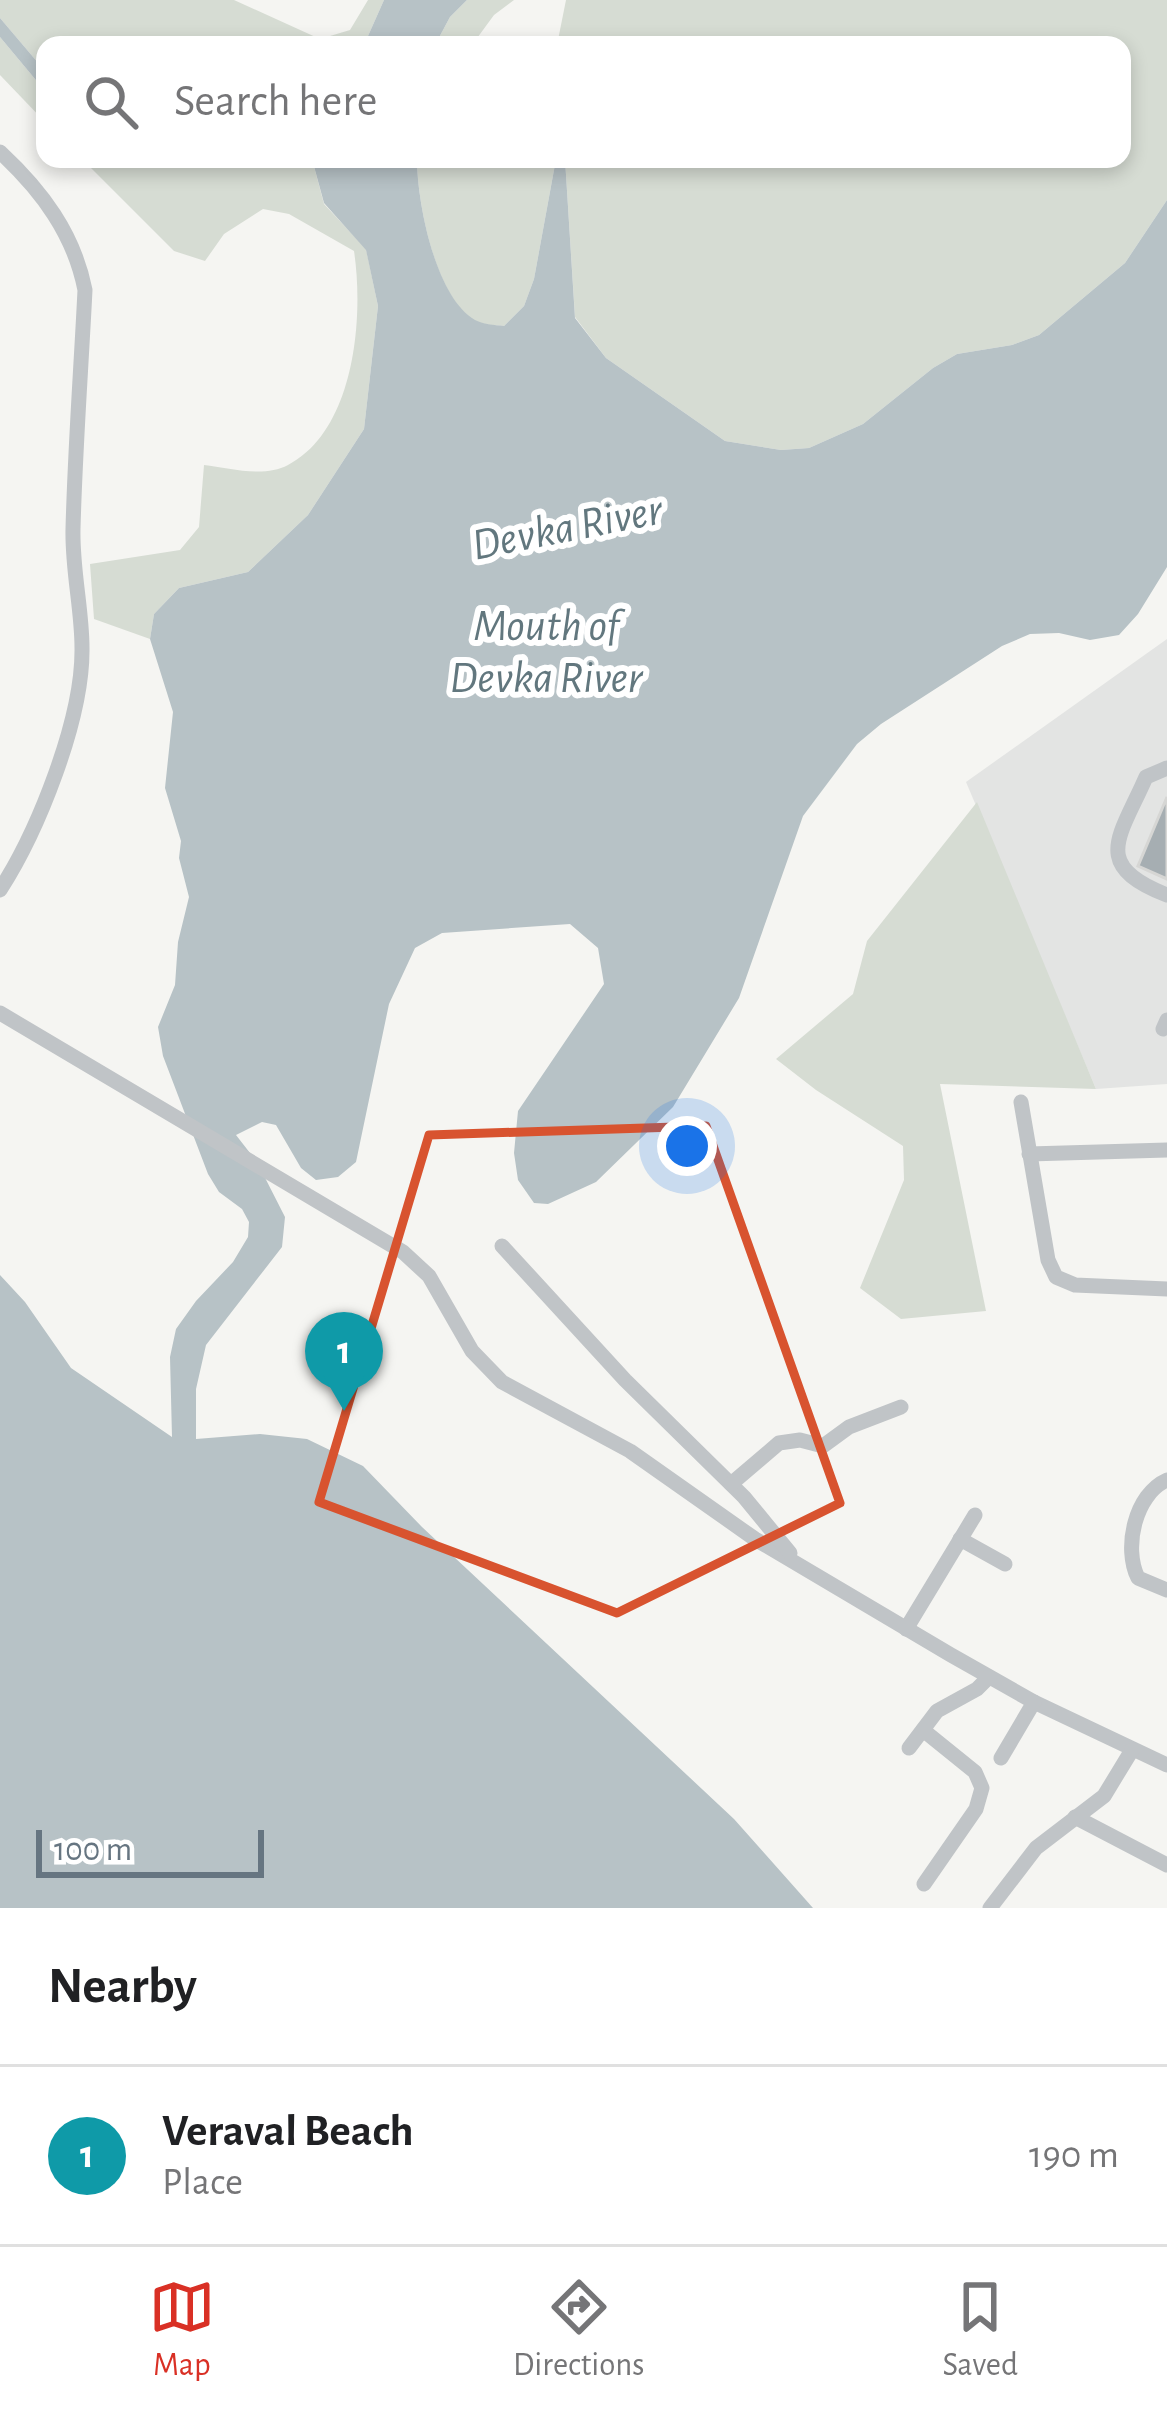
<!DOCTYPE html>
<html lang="en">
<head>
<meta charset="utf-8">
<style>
  body { margin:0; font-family:"Alegreya Sans",sans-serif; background:#f6f6f6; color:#202124 }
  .scale { position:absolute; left:36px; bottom:30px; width:228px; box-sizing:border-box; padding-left:12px; border:6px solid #667581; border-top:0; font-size:33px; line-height:42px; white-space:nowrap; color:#667581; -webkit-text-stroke:9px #fff; paint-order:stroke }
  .you { position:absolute; left:687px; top:1146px; width:42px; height:42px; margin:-30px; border:9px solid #fff; border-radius:50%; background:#1a73e8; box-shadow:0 0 0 18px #1a73e833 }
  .badge { display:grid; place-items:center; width:78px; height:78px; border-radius:50%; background:#d93025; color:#fff; font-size:39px; font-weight:700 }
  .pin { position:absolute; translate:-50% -99px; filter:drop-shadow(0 3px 6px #0008) }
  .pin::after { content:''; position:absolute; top:63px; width:42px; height:36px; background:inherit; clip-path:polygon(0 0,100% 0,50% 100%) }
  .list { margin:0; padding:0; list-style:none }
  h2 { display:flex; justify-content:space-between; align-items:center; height:156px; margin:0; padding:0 48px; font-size:51px }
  h2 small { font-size:39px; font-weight:400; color:#757577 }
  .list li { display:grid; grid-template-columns:78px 1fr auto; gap:36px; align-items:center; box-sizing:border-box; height:180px; padding:0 48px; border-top:3px solid #e0e0e0 }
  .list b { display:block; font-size:45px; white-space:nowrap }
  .list p { margin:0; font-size:39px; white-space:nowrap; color:#757577 }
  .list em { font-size:39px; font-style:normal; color:#757577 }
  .icon { flex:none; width:66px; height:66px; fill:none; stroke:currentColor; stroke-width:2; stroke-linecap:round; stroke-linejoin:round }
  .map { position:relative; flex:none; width:1167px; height:1908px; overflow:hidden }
  .search { position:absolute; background:#fff; box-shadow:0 6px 18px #0003; left:36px; right:36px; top:36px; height:132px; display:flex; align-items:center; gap:30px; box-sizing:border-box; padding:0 42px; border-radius:24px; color:#757577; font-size:45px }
  .sheet { height:336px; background:#fff }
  nav { display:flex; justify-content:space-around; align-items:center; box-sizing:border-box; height:168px; border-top:3px solid #e0e0e0; background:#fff; font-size:33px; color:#757577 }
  nav a { display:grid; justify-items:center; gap:6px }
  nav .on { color:#d93025 }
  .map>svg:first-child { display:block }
</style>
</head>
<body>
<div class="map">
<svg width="1167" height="1908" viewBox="0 0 1167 1908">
  <rect width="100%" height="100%" fill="#f5f5f2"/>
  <polygon fill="#e3e4e3" points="1167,639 1167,1084 1096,1089 966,782"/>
  <g fill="#d6dcd3">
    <polygon points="0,0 234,0 320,39 350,30 368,0 384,0 364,45 45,45 45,71 0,18"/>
    <polygon points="467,0 514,0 494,15 472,45 435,45 450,17"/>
    <polygon points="566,0 1167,0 1167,200 1125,263 1039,335 1012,345 957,354 933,368 863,424 809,448 781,450 725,441 606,358 575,317 565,159 1122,159 1122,45 557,45"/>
    <polygon points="0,37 45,91 45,122 0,75"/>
    <path d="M 82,159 L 197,164 L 213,159 L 312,159 L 324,204 L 366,249 L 378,306 L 364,429 L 308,515 L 248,572 L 179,588 L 154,614 L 150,639 L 94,619 L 90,564 L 180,550 L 199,527 L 204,465 C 229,468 264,478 288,465 C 355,430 364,317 354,251 L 289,214 L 263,209 L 224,234 L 205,261 L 174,251 Z"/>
    <path d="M 417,159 L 556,159 L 534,279 L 524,306 L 504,326 C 496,325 482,325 475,321 C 435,298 417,201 417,159 Z"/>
    <polygon points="977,802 1096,1089 940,1084 986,1311 901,1319 860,1288 904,1180 903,1146 816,1090 776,1059 853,994 867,941"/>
  </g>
  <g fill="#b7c2c6">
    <polygon points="384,0 467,0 450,17 435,45 364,45"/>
    <polygon points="0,18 45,71 45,91 0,37"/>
    <path d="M 312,159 L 417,159 C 417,201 435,297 475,320 C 482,324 495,325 504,326 L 524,306 L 534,279 L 556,159 L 565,159 L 575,318 L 606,358 L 725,441 L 781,450 L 809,448 L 863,424 L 933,368 L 957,354 L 1012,345 L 1039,335 L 1125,263 L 1167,200 L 1167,567 L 1138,614 L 1119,635 L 1090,640 L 1059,633 L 1030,634 L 1002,646 L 881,724 L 857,744 L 803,816 L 739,998 L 673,1107 L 596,1182 L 548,1204 L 534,1203 L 518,1180 L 514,1153 L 518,1111 L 604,984 L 598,948 L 570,924 L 442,933 L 415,948 L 389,1004 L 356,1162 L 338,1177 L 316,1180 L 301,1168 L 276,1125 L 262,1122 L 236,1135 L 257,1162 L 285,1217 L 282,1247 L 206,1345 L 196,1389 L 196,1439 L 260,1434 L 307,1439 L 363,1466 L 422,1527 L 734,1819 L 813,1908 L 0,1908 L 0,1275 L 25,1302 L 71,1368 L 172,1437 L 170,1357 L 176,1329 L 196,1301 L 233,1262 L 248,1237 L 249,1222 L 242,1209 L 219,1192 L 208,1174 L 163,1056 L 158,1027 L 175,985 L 178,942 L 189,897 L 179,858 L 181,841 L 165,788 L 173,712 L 150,639 L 154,614 L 179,588 L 248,572 L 308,515 L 364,429 L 378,306 L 366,250 L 324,203 Z"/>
  </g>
  <polygon fill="#a6aeb2" stroke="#d6d6d4" stroke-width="3" points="1167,797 1167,879 1138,866"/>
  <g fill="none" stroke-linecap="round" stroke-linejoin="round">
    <g stroke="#c0c4c7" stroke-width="15">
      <path d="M 0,152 C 42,191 74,234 85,290 C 81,370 75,450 73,529 C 72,570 82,609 82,648 C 83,719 38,831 0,890"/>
      <path d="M 1167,768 L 1146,777 C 1120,837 1090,865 1167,895"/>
      <polyline points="0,1013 403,1252 429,1276 472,1351 502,1382 630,1451 755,1539 951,1655 1034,1702 1167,1765"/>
      <polyline points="1163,1029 1167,1020"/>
      <polyline points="1021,1102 1048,1260 1056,1277 1075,1285 1167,1289"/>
      <polyline points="1029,1154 1167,1150"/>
      <polyline points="502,1246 625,1380 744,1497 790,1553"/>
      <path d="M 1167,1480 C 1135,1494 1123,1548 1138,1578 L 1167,1590"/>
      <polyline points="731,1484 779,1443 800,1440 823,1446 849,1427 901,1407"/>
      <polyline points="960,1539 1005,1564"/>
      <polyline points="906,1629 975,1515"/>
      <polyline points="923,1730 975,1772 982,1788 976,1809 924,1884"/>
      <polyline points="909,1748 937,1711 977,1689 989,1677"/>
      <polyline points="1001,1758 1034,1702"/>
      <polyline points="1075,1817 1167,1865"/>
      <polyline points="990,1908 1036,1848 1104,1796 1132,1750"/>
    </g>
  </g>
  <path fill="none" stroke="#d8532f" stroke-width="9" stroke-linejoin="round" d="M 706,1126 L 840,1503 L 617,1613 L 319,1502 L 429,1135 Z"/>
  <g text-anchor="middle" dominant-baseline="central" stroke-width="12" stroke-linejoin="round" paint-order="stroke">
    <g font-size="45" font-style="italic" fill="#62777e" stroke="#fff">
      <text transform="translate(567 528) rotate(-11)">Devka River</text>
      <text x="546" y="626">Mouth of<tspan x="546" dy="52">Devka River</tspan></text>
    </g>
  </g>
</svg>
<div class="scale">100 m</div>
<div class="you"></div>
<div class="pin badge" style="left:344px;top:1411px;background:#0f9aa8">1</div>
<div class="search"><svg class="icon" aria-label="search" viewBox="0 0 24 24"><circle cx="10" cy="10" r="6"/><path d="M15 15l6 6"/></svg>Search here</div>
</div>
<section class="sheet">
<h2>Nearby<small></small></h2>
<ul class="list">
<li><span class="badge" style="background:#0f9aa8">1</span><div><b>Veraval Beach</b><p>Place</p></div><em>190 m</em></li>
</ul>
</section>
<nav>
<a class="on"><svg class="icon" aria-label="map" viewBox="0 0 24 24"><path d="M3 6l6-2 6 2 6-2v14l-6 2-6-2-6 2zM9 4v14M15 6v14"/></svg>Map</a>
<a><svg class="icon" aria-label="directions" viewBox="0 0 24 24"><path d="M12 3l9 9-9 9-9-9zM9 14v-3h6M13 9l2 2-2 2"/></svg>Directions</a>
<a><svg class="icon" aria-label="saved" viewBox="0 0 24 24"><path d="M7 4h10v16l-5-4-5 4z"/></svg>Saved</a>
</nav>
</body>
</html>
